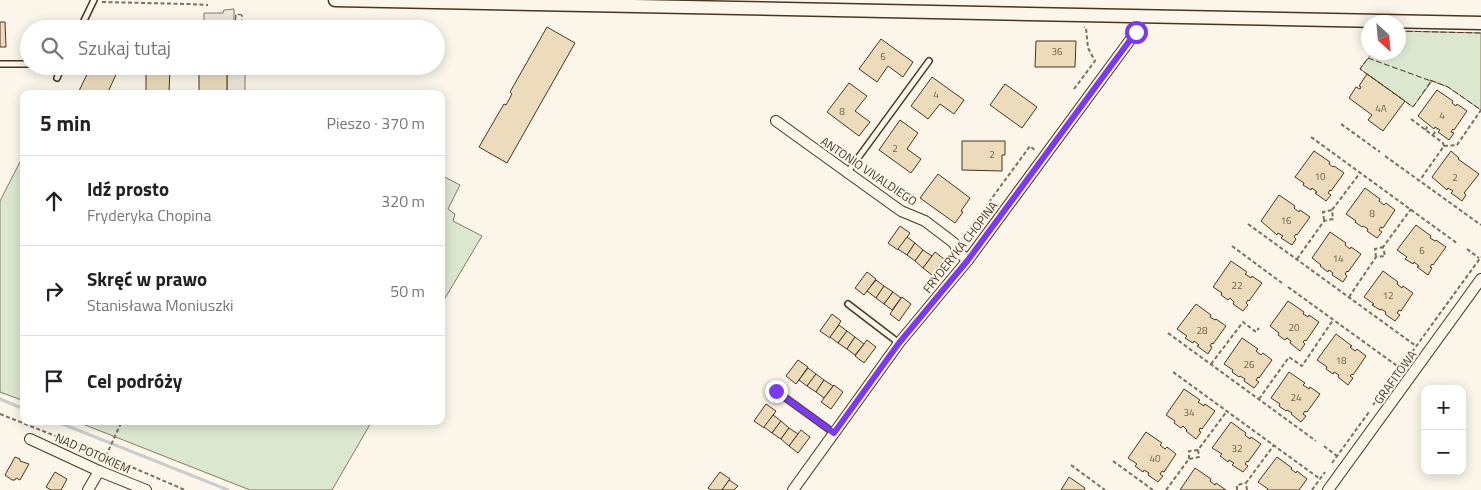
<!DOCTYPE html>
<html lang="pl">
<head>
<meta charset="utf-8">
<style>
  body { margin:0; font-family:"Titillium Web",sans-serif; background:#f6f6f6; color:#222 }
  .controls { position:absolute; right:15px; bottom:15px; display:grid; overflow:hidden; border-radius:10px; box-shadow:0 2px 12px #0003 }
  .controls button { width:45px; height:45px; display:grid; place-items:center; padding:0; border:0; border-bottom:1px solid #e0e0e0; background:#fff; color:#222; font:25px sans-serif }
  .compass { position:absolute; left:1361px; top:15px; width:45px; height:45px; border-radius:50%; background:#fff; box-shadow:0 2px 12px #0003; rotate:154deg }
  .stop { position:absolute; width:15px; height:15px; margin:-11px; border:4px solid #7c3aed; border-radius:50%; background:#fff }
  .stop.end { background:#7c3aed; border-color:#fff; box-shadow:0 1px 5px #0008 }
  .list { margin:0; padding:0; list-style:none }
  h2 { display:flex; justify-content:space-between; align-items:center; height:65px; margin:0; padding:0 20px; font-size:21px }
  h2 small { font-size:16px; font-weight:400; color:#767676 }
  .list li { display:grid; grid-template-columns:32px 1fr auto; gap:15px; align-items:center; box-sizing:border-box; height:90px; padding:0 20px; border-top:1px solid #e0e0e0 }
  .list b { display:block; font-size:19px; white-space:nowrap }
  .list p { margin:0; font-size:16px; white-space:nowrap; color:#767676 }
  .list em { font-size:16px; font-style:normal; color:#767676 }
  .icon { flex:none; width:28px; height:28px; fill:none; stroke:currentColor; stroke-width:2; stroke-linecap:round; stroke-linejoin:round }
  .map { position:relative; flex:none; width:1481px; height:490px; overflow:hidden }
  .search { position:absolute; background:#fff; box-shadow:0 2px 12px #0003; left:20px; top:20px; width:425px; height:55px; display:flex; align-items:center; gap:12px; box-sizing:border-box; padding:0 18px; border-radius:28px; color:#767676; font-size:19px }
  .panel { position:absolute; background:#fff; box-shadow:0 2px 12px #0003; left:20px; top:90px; width:425px; height:335px; border-radius:10px }
  .map>svg:first-child { display:block }
</style>
</head>
<body>
<div class="map">
<svg width="1481" height="490" viewBox="0 0 1481 490">
  <rect width="100%" height="100%" fill="#fbf6e9"/>
  <g fill="#dce7d0" stroke="#887966">
    <polygon points="1399,31 1481,33 1481,110 1448,87 1432,81 1413,107 1360,69 1372,53 1398,52"/>
    <polygon points="24,154 24,401 0,392 0,201"/>
    <polygon points="441,175 460,185 448,209 455,214 453,221 482,236 441,305"/>
    <polygon points="75,421 372,421 332,490 250,490"/>
  </g>
  <g fill="#ede7d9" stroke="#887966">
    <polygon points="234,9 234,29 204,29 204,13 223,13 224,10"/>
    <rect x="227" y="66" width="18" height="28"/>
  </g>
  <g fill="none" stroke-linecap="round" stroke-linejoin="round">
    <g stroke="#c9cecd" stroke-width="3">
      <polyline points="0,399 24,409"/>
      <polyline points="55,421 228,490"/>
    </g>
  </g>
  <g fill="#ecdcbc" stroke="#4a3520">
    <polygon points="0,22 5,22 6,47 0,47"/>
    <polygon points="113,24 147,25 147,29 110,29"/>
    <rect x="147" y="25" width="23" height="4"/>
    <polygon points="547,27 575,43 507,163 479,147 504,104 506,105 512,94 510,92"/>
    <polygon points="881,39 913,62 903,77 888,66 877,82 859,69"/>
    <polygon points="1036,41 1076,41 1075,67 1035,67"/>
    <polygon points="91,66 120,66 107,94 78,93"/>
    <polygon points="146,66 170,66 169,94 146,94"/>
    <rect x="199" y="66" width="28" height="28"/>
    <polygon points="1367,74 1405,101 1383,131 1368,120 1372,115 1349,98 1356,87 1360,89 1361,87 1359,86"/>
    <polygon points="932,77 964,100 954,114 940,104 928,119 911,106"/>
    <polygon points="849,83 867,96 855,111 870,122 859,136 827,112"/>
    <polygon points="1005,84 1037,107 1022,128 990,105"/>
    <polygon points="1437,90 1453,101 1452,103 1456,106 1457,104 1467,111 1454,130 1453,129 1451,132 1454,133 1449,140 1438,132 1440,130 1435,127 1434,129 1418,116"/>
    <polygon points="900,120 918,133 907,149 921,159 911,173 879,150"/>
    <polygon points="962,141 1005,141 1005,155 1002,155 1002,171 962,170"/>
    <polygon points="1314,151 1330,162 1329,164 1333,167 1334,166 1344,173 1331,191 1330,190 1328,193 1331,195 1326,201 1315,193 1317,192 1312,188 1311,190 1303,185 1304,183 1295,177"/>
    <polygon points="1451,151 1459,158 1458,159 1479,174 1464,193 1466,195 1462,201 1451,193 1453,191 1448,188 1447,190 1432,177"/>
    <polygon points="938,174 970,198 961,211 963,212 955,223 920,198"/>
    <polygon points="1365,188 1380,199 1379,201 1384,205 1386,203 1395,210 1383,228 1381,227 1379,230 1382,232 1377,238 1367,231 1368,229 1363,226 1362,227 1355,222 1356,221 1346,214"/>
    <polygon points="1279,195 1295,206 1294,208 1299,212 1300,210 1310,217 1297,235 1296,234 1294,237 1296,239 1292,245 1281,238 1283,236 1278,233 1277,235 1261,221"/>
    <polygon points="1416,225 1431,236 1430,238 1435,241 1436,240 1446,247 1433,265 1432,264 1430,267 1432,268 1428,275 1417,267 1419,266 1414,262 1413,264 1405,259 1407,257 1397,250"/>
    <polygon points="900,226 910,233 898,250 888,243"/>
    <polygon points="1330,232 1346,243 1345,245 1350,249 1351,247 1361,254 1348,272 1347,271 1345,274 1347,276 1343,282 1332,275 1333,273 1329,270 1328,272 1320,266 1321,265 1312,258"/>
    <polygon points="907,237 915,243 907,255 898,249"/>
    <polygon points="915,243 923,250 915,261 907,255"/>
    <polygon points="923,250 932,256 923,268 915,261"/>
    <polygon points="935,252 944,259 932,275 923,268"/>
    <polygon points="1231,261 1247,272 1245,274 1251,278 1252,276 1262,283 1249,301 1248,300 1246,303 1248,305 1243,311 1233,304 1234,302 1230,298 1228,300 1221,295 1222,293 1213,287"/>
    <polygon points="1383,271 1398,282 1397,284 1402,288 1403,286 1413,293 1401,311 1399,310 1397,313 1400,315 1395,321 1385,314 1386,312 1381,309 1380,310 1372,305 1374,304 1364,297"/>
    <polygon points="867,272 876,279 864,295 855,288"/>
    <polygon points="876,280 884,286 876,298 867,291"/>
    <polygon points="884,286 893,292 884,304 876,298"/>
    <polygon points="893,292 901,298 892,310 884,304"/>
    <polygon points="902,297 911,304 899,321 890,314"/>
    <polygon points="1288,301 1304,312 1303,314 1308,317 1309,315 1319,322 1306,341 1305,340 1303,342 1305,344 1300,351 1290,343 1291,341 1287,338 1285,340 1278,335 1279,333 1270,326"/>
    <polygon points="1196,304 1211,315 1210,317 1215,320 1216,319 1226,326 1213,344 1212,343 1210,346 1212,347 1208,354 1197,346 1199,345 1194,341 1193,343 1185,338 1187,336 1177,329"/>
    <polygon points="832,314 841,321 830,338 820,331"/>
    <polygon points="839,325 847,331 838,343 830,337"/>
    <polygon points="847,331 855,337 847,349 838,343"/>
    <polygon points="1336,334 1352,346 1350,347 1355,351 1357,349 1366,356 1353,375 1352,374 1350,376 1353,378 1348,385 1338,377 1339,375 1334,372 1333,374 1326,369 1327,367 1317,360"/>
    <polygon points="855,337 864,344 855,355 847,349"/>
    <polygon points="1242,338 1258,349 1256,351 1261,355 1263,353 1272,360 1259,378 1258,377 1256,380 1259,382 1254,388 1244,381 1245,379 1240,376 1239,377 1232,372 1233,370 1224,364"/>
    <polygon points="867,340 876,347 864,363 855,356"/>
    <polygon points="798,360 808,367 796,384 786,376"/>
    <polygon points="808,368 816,374 807,386 799,380"/>
    <polygon points="1289,372 1305,383 1303,385 1309,389 1310,387 1320,394 1307,412 1305,411 1303,414 1306,416 1301,422 1291,414 1292,413 1287,410 1286,411 1279,406 1280,404 1271,398"/>
    <polygon points="816,374 824,380 816,392 807,386"/>
    <polygon points="824,380 833,386 824,398 816,392"/>
    <polygon points="834,385 843,392 831,409 821,402"/>
    <polygon points="1184,389 1200,400 1198,402 1204,406 1205,404 1215,411 1202,429 1200,428 1199,431 1201,432 1196,439 1186,431 1187,430 1183,426 1181,428 1174,423 1175,421 1166,415"/>
    <polygon points="766,404 776,411 764,428 754,421"/>
    <polygon points="773,415 781,421 772,433 764,427"/>
    <polygon points="781,421 789,428 781,439 772,433"/>
    <polygon points="1231,422 1246,433 1245,435 1250,439 1251,437 1261,444 1248,462 1247,461 1245,464 1248,466 1243,472 1232,465 1234,463 1229,460 1228,462 1220,456 1222,454 1212,448"/>
    <polygon points="789,428 798,434 789,446 781,439"/>
    <polygon points="801,430 810,437 798,453 789,446"/>
    <polygon points="1146,432 1162,443 1160,445 1165,449 1167,447 1176,454 1164,472 1162,471 1160,474 1163,476 1158,482 1148,475 1149,473 1144,470 1143,472 1135,466 1137,464 1128,458"/>
    <polygon points="15,457 20,459 20,461 29,464 20,480 16,478 15,480 12,480 5,475"/>
    <polygon points="1277,457 1292,468 1291,469 1296,473 1297,471 1307,479 1299,490 1267,490 1268,489 1258,482"/>
    <polygon points="1195,468 1211,479 1210,481 1215,485 1216,483 1226,490 1180,490"/>
    <polygon points="55,472 67,479 61,490 51,490 46,487"/>
    <polygon points="720,472 730,479 722,490 711,490 708,488"/>
    <polygon points="1069,477 1085,488 1084,490 1061,490"/>
    <polygon points="729,480 738,486 734,490 722,490"/>
  </g>
  <g fill="none" stroke-linecap="round" stroke-linejoin="round">
    <defs>
      <g id="service">
        <polyline points="80,29 94,0"/>
        <polyline points="0,64 29,64"/>
        <polyline points="57,78 62,66"/>
        <polyline points="847,173 929,61"/>
        <polyline points="848,304 899,343"/>
        <polyline points="776,391 834,433"/>
      </g>
      <g id="minor">
        <polyline points="776,121 901,211 925,221 954,243 959,253 968,260"/>
        <polyline points="30,439 99,471 146,490"/>
        <polyline points="88,490 99,471"/>
        <polyline points="793,490 899,343 968,260 1136,32 1138,16"/>
        <polyline points="1328,490 1481,279"/>
      </g>
      <polyline id="tertiary" points="335,0 1481,23"/>
    </defs>
    <use href="#service" stroke="#4a3520" stroke-width="8"/>
    <use href="#minor" stroke="#4a3520" stroke-width="12"/>
    <use href="#tertiary" stroke="#4a3520" stroke-width="15"/>
    <g stroke="#7f6f5c" stroke-width="2" stroke-dasharray="4 2.5" stroke-linecap="butt">
      <polyline points="102,2 189,4 208,5"/>
      <polyline points="1074,89 1095,61 1088,48 1086,28 1084,27"/>
      <polyline points="1411,119 1443,143 1444,146 1420,180"/>
      <polyline points="1341,124 1380,152"/>
      <polyline points="1425,130 1429,125"/>
      <polyline points="1433,135 1437,129"/>
      <polyline points="1311,137 1458,244"/>
      <polyline points="1444,146 1457,145 1481,110"/>
      <polyline points="1385,156 1481,225"/>
      <polyline points="1324,220 1323,212 1332,210"/>
      <polyline points="1248,224 1416,346"/>
      <polyline points="962,239 1030,146 1036,151"/>
      <polyline points="1232,246 1282,283"/>
      <polyline points="1467,249 1479,258"/>
      <polyline points="1376,257 1375,249 1383,247"/>
      <polyline points="1297,259 1324,221 1333,219 1332,210 1360,173"/>
      <polyline points="1288,287 1400,368"/>
      <polyline points="1349,297 1376,257 1385,256 1383,247 1411,209"/>
      <polyline points="1168,333 1316,441"/>
      <polyline points="1412,352 1481,257"/>
      <polyline points="1211,364 1243,322 1256,332 1259,328"/>
      <polyline points="1173,372 1320,479"/>
      <polyline points="1259,399 1289,357 1302,366 1333,320"/>
      <polyline points="1373,405 1405,362"/>
      <polyline points="0,414 106,456 185,490"/>
      <polyline points="1324,446 1337,456"/>
      <polyline points="1189,459 1189,451 1198,450"/>
      <polyline points="1113,461 1153,490"/>
      <polyline points="103,462 122,421"/>
      <polyline points="1332,463 1369,412"/>
      <polyline points="1071,465 1105,490"/>
      <polyline points="1166,490 1189,459 1199,457 1198,450 1227,411"/>
      <polyline points="1237,490 1237,485 1246,483"/>
      <polyline points="1247,490 1246,483 1274,445"/>
      <polyline points="1312,490 1325,472"/>
    </g>
    <use href="#service" stroke="#fbf6e9" stroke-width="5"/>
    <use href="#minor" stroke="#fbf6e9" stroke-width="10"/>
    <use href="#tertiary" stroke="#fbf6e9" stroke-width="12"/>
    <g stroke="#4a3520" stroke-width="1" stroke-dasharray="6 2.5" stroke-linecap="butt">
      <polyline points="235,29 236,14 242,15 242,29"/>
      <polyline points="1398,31 1481,33"/>
      <polygon points="1368,58 1431,81 1413,107 1360,69"/>
      <polyline points="1430,80 1448,87 1481,110"/>
    </g>
  </g>
  <g fill="none" stroke-linecap="round" stroke-linejoin="round">
    <polyline stroke="#7c3aed" stroke-width="6" points="776,391 834,433 899,343 968,260 1136,32"/>
  </g>
  <g text-anchor="middle" dominant-baseline="central" stroke-width="4" stroke-linejoin="round" paint-order="stroke">
    <g font-size="10" fill="#725f47">
      <text x="1057" y="51">36</text>
      <text x="883" y="56">6</text>
      <text x="936" y="94">4</text>
      <text x="1381" y="108">4A</text>
      <text x="842" y="111">8</text>
      <text x="1442" y="115">4</text>
      <text x="895" y="148">2</text>
      <text x="992" y="154">2</text>
      <text x="1320" y="176">10</text>
      <text x="1455" y="177">2</text>
      <text x="1372" y="213">8</text>
      <text x="1286" y="220">16</text>
      <text x="1422" y="250">6</text>
      <text x="1338" y="258">14</text>
      <text x="1237" y="285">22</text>
      <text x="1388" y="295">12</text>
      <text x="1294" y="327">20</text>
      <text x="1202" y="330">28</text>
      <text x="1341" y="360">18</text>
      <text x="1249" y="364">26</text>
      <text x="1296" y="397">24</text>
      <text x="1189" y="412">34</text>
      <text x="1237" y="448">32</text>
      <text x="1155" y="458">40</text>
    </g>
    <g font-size="12" fill="#4a3520" stroke="#fbf6e9">
      <text transform="translate(869 171) rotate(34)">ANTONIO VIVALDIEGO</text>
      <text transform="translate(960 247) rotate(-52)">FRYDERYKA CHOPINA</text>
      <text transform="translate(1395 377) rotate(-54)">GRAFITOWA</text>
      <text transform="translate(93 453) rotate(24)">NAD POTOKIEM</text>
    </g>
  </g>
</svg>
<div class="controls">
<button>+</button>
<button>−</button>
</div>
<svg class="compass" viewBox="-18 -18 36 36"><path d="M0-13l5 13h-10z" fill="#e53935"/><path d="M0 13l5-13h-10z" fill="#767676"/></svg>
<div class="stop" style="left:1136px;top:32px"></div>
<div class="stop end" style="left:776px;top:391px"></div>
<div class="search"><svg class="icon" aria-label="search" viewBox="0 0 24 24"><circle cx="10" cy="10" r="6"/><path d="M15 15l6 6"/></svg>Szukaj tutaj</div>
<section class="panel">
<h2>5 min<small>Pieszo · 370 m</small></h2>
<ul class="list">
<li><svg class="icon" aria-label="ahead" viewBox="0 0 24 24"><path d="M12 20V5M6 11l6-6 6 6"/></svg><div><b>Idź prosto</b><p>Fryderyka Chopina</p></div><em>320 m</em></li>
<li><svg class="icon" aria-label="right" viewBox="0 0 24 24"><path d="M7 20v-9h11M14 6l5 5-5 5"/></svg><div><b>Skręć w prawo</b><p>Stanisława Moniuszki</p></div><em>50 m</em></li>
<li><svg class="icon" aria-label="arrive" viewBox="0 0 24 24"><path d="M6 21V4h12l-3 4 3 4H6"/></svg><div><b>Cel podróży</b></div></li>
</ul>
</section>
</div>
</body>
</html>
